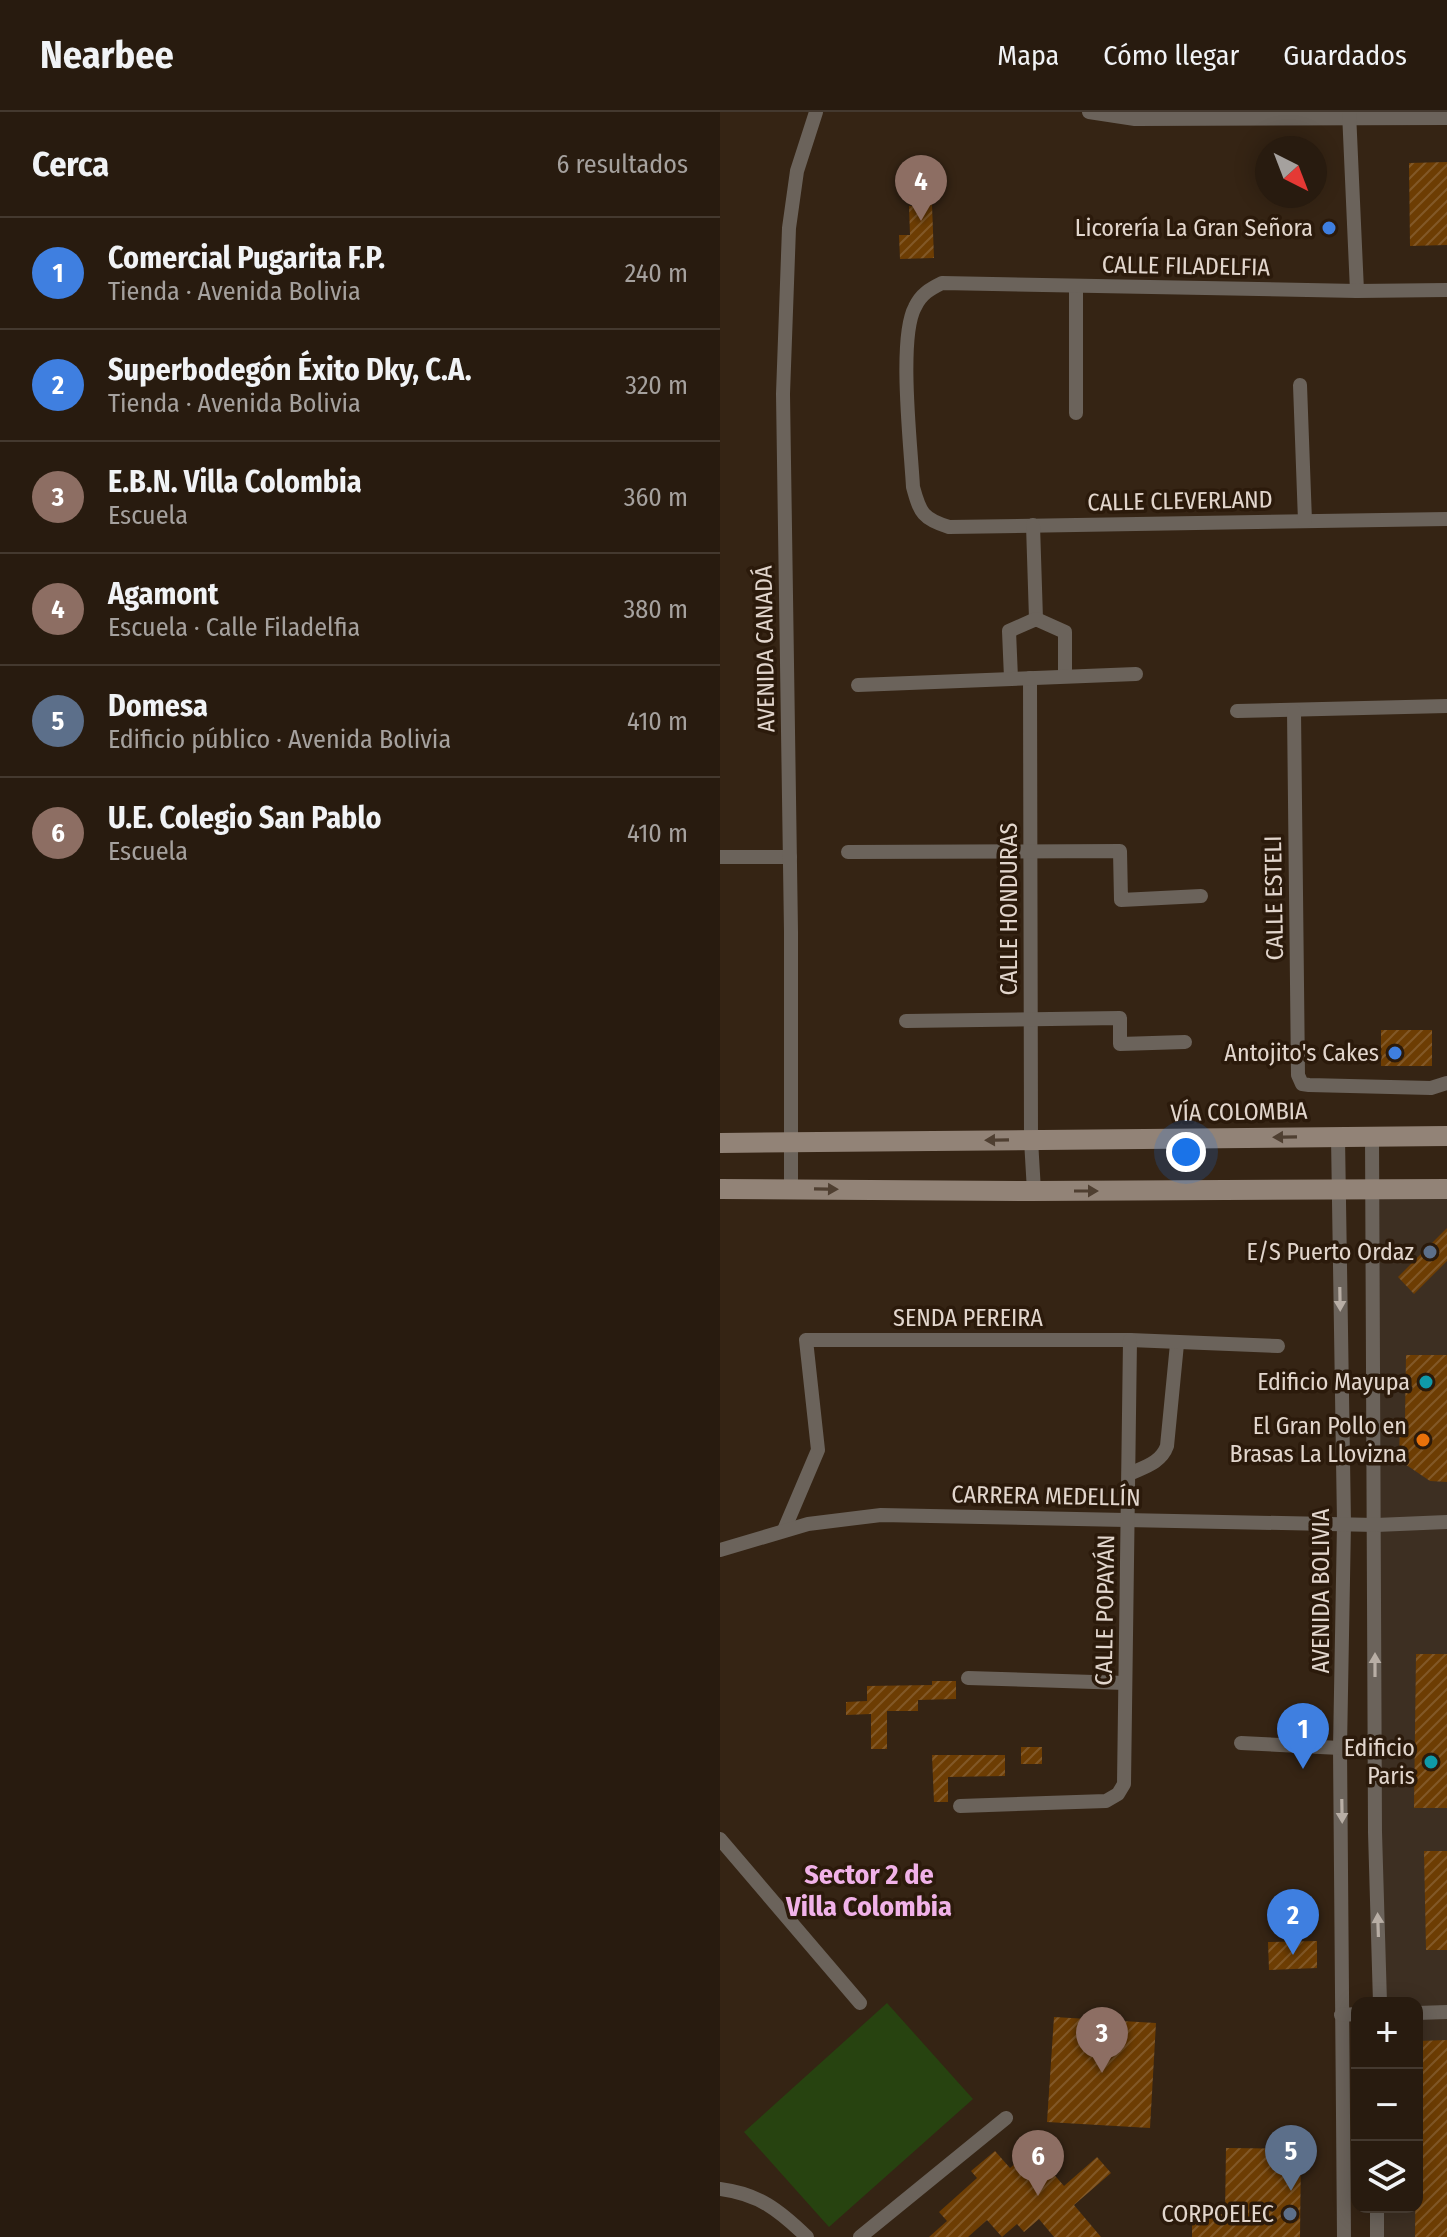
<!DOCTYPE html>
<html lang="es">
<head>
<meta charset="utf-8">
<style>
  body { margin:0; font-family:"Fira Sans Condensed",sans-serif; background:#34281d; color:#f1f3f6 }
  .controls { position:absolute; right:24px; bottom:24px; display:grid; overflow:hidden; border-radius:16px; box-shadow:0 4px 20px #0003 }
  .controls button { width:72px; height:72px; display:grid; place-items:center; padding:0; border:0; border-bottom:2px solid #44392f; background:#281b0f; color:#f1f3f6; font:40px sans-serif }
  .compass { position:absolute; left:535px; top:24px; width:72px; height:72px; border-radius:50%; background:#281b0f; box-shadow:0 4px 20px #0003; rotate:138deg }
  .you { position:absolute; left:466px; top:1040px; width:28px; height:28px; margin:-20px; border:6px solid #fff; border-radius:50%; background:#1a73e8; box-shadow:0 0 0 12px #1a73e833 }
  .badge { display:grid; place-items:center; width:52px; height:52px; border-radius:50%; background:#8c9099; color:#fff; font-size:26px; font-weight:700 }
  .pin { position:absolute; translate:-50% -66px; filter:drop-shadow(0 2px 4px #0008) }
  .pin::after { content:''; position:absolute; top:42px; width:28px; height:24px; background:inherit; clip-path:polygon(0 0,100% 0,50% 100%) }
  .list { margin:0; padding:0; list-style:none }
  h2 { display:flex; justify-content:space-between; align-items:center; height:104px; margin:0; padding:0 32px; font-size:34px }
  h2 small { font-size:26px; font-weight:400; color:#a5a19e }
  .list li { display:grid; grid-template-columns:52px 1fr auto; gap:24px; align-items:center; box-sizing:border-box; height:112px; padding:0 32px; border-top:2px solid #44392f }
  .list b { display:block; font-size:30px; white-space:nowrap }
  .list p { margin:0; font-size:26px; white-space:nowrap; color:#a5a19e }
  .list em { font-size:26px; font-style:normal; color:#a5a19e }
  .icon { flex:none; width:44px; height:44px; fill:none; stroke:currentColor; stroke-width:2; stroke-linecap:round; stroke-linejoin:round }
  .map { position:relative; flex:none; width:727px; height:2125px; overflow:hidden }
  header { display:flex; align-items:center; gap:48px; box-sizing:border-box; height:112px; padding:0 40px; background:#281b0f; border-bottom:2px solid #44392f }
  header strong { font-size:38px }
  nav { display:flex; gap:44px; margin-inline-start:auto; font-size:28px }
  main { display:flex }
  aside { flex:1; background:#281b0f }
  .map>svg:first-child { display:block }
</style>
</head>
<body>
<header>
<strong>Nearbee</strong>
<nav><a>Mapa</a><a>Cómo llegar</a><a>Guardados</a></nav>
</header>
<main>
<aside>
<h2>Cerca<small>6 resultados</small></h2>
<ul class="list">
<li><span class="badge" style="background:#3f7fe0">1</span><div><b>Comercial Pugarita F.P.</b><p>Tienda · Avenida Bolivia</p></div><em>240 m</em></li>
<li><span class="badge" style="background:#3f7fe0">2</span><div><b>Superbodegón Éxito Dky, C.A.</b><p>Tienda · Avenida Bolivia</p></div><em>320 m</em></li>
<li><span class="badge" style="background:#8d6e63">3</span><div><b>E.B.N. Villa Colombia</b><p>Escuela</p></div><em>360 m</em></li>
<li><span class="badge" style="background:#8d6e63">4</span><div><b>Agamont</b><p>Escuela · Calle Filadelfia</p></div><em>380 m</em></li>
<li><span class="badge" style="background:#5c6f8a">5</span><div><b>Domesa</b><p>Edificio público · Avenida Bolivia</p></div><em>410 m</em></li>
<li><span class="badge" style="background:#8d6e63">6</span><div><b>U.E. Colegio San Pablo</b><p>Escuela</p></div><em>410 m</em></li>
</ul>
</aside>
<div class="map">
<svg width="727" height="2125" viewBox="0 0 727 2125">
  <defs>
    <pattern id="building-hatch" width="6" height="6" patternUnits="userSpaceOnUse" patternTransform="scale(2)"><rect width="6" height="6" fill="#6d3d03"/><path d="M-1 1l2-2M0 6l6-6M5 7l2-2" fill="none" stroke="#825827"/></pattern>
  </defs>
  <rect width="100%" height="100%" fill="#352414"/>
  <polygon fill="#3d2f22" points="654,1076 727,1077 727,2125 657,2125 657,2095 697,2095 697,1891 660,1891"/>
  <polygon fill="#274310" points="167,1891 253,1987 109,2115 24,2020"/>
  <g fill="url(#building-hatch)">
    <polygon points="727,50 727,133 690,134 689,51"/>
    <polygon points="212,93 214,146 180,147 179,123 190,123 189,94"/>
    <rect x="661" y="918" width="51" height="36"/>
    <polygon points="727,1116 727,1149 694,1182 678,1165"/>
    <polygon points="686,1243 727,1243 727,1370 710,1369 679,1348 680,1307 685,1307"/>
    <polygon points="696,1542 727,1542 727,1696 694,1696"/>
    <polygon points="212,1569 236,1569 236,1587 198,1588 198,1599 167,1599 167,1637 151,1637 151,1602 126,1603 126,1590 147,1589 147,1574 212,1573"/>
    <rect x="301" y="1635" width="21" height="17"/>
    <polygon points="212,1643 285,1643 285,1664 228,1665 228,1690 214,1690"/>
    <polygon points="704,1739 727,1739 727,1838 706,1838"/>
    <polygon points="597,1829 597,1856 549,1858 548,1830"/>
    <polygon points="334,1905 436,1911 430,2016 327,2010"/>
    <polygon points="727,1928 727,2125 695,2125 697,1929"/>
    <polygon points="506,2036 581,2037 580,2125 472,2125 472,2102 505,2102"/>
    <polygon points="312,2037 344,2074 377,2045 391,2061 354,2093 381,2125 334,2125 319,2107 304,2120 297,2112 282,2125 267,2108 248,2125 209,2125 227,2109 219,2100 257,2066 251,2059 275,2039 290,2056"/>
  </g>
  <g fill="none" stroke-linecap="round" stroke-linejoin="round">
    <g stroke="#6b635b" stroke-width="14">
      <polyline points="369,0 415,7 727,6"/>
      <polyline points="629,0 637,179"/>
      <polyline points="356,174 356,301"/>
      <path d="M 727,178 L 637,179 L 222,171 C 210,177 201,182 195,195 C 178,226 191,336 193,375 C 200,401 203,407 229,415 L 727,407"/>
      <polyline points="580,273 585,409"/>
      <polyline points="313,413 316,507"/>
      <polyline points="291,566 289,519 316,507 345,520 345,564"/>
      <polyline points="310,566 311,1028 314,1079"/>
      <polyline points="138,573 416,562"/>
      <polyline points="517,599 727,594"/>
      <polyline points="574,599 578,963 582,972 589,973 711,976 727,971"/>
      <polyline points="128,740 400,739 401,788 481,784"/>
      <polyline points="0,745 70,745"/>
      <polyline points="186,909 400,906 400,932 465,930"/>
      <polyline points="652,1023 655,1720 660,1891"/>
      <polyline points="618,1025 624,1411 620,1636 624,2125"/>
      <polyline points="71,1077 71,820 63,282 69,116 77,59 96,0"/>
      <path d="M 409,1362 C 424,1355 441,1351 447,1334 L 457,1232"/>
      <polyline points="64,1418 98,1338 86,1228 410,1228 558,1234"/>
      <polyline points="0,1438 88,1412 161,1403 656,1413 727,1410"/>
      <polyline points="248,1566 405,1571"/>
      <polyline points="521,1631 620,1636"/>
      <polyline points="240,1694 386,1689 398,1682 404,1672 410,1228"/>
      <polyline points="0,1727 140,1891"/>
      <polyline points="697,1901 727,1900"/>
      <polyline points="621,1903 637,1902"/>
      <path d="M 0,2077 C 39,2082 59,2098 87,2125"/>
      <polyline points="140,2125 286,2006"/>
      <polyline points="657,2125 657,2095"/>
    </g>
    <g stroke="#928377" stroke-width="20">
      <polyline points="0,1031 727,1024"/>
      <polyline points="0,1077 314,1079 727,1077"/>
    </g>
  </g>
  <defs><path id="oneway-solid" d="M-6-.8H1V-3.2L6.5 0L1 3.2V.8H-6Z" transform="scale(2)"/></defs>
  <g fill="#4f3f31">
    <use href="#oneway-solid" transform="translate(565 1025) rotate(179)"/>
    <use href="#oneway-solid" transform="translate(277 1028) rotate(179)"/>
    <use href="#oneway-solid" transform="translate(106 1077) rotate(1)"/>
    <use href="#oneway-solid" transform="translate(366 1079)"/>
  </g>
  <g fill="#b8aea5">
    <use href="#oneway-solid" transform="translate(620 1187) rotate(89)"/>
    <use href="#oneway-solid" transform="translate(655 1553) rotate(-90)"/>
    <use href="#oneway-solid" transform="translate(622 1699) rotate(89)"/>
    <use href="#oneway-solid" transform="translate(658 1813) rotate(-92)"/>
  </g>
  <g fill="#3f7fe0" stroke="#2b1a0b" stroke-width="3">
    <circle cx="609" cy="116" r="8"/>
    <circle cx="675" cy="941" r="8"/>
  </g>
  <g fill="#5c6f8a" stroke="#2b1a0b" stroke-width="3">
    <circle cx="710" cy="1140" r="8"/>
    <circle cx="570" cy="2102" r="8"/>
  </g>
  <g fill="#0f9aa8" stroke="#2b1a0b" stroke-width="3">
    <circle cx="706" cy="1270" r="8"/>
    <circle cx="711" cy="1650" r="8"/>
  </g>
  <circle fill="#e8710a" stroke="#2b1a0b" stroke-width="3" cx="703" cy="1328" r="8"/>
  <g text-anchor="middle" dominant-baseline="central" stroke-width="7" stroke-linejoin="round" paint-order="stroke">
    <g font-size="24" fill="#e2d6cd" stroke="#2b1a0b" text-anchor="end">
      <text x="593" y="116">Licorería La Gran Señora</text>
      <text x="659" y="941">Antojito's Cakes</text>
      <text x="694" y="1140">E/S Puerto Ordaz</text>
      <text x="690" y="1270">Edificio Mayupa</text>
      <text x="687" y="1314">El Gran Pollo en<tspan x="687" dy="28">Brasas La Llovizna</tspan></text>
      <text x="695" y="1636">Edificio<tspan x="695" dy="28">Paris</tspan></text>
      <text x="554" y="2102">CORPOELEC</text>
    </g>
    <g font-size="24" fill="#e2d6cd" stroke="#2b1a0b">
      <text transform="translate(466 154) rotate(1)">CALLE FILADELFIA</text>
      <text transform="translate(460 389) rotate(-1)">CALLE CLEVERLAND</text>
      <text transform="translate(45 537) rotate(-91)">AVENIDA CANADÁ</text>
      <text transform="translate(554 786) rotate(-91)">CALLE ESTELI</text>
      <text transform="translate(289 797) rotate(-90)">CALLE HONDURAS</text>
      <text transform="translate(519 1000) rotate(-1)">VÍA COLOMBIA</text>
      <text x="248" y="1206">SENDA PEREIRA</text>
      <text transform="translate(326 1384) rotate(1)">CARRERA MEDELLÍN</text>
      <text transform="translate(601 1479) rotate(-90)">AVENIDA BOLIVIA</text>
      <text transform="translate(385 1498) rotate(-89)">CALLE POPAYÁN</text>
    </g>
    <g font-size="28" font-weight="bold" fill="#f1b2e8" stroke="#2b1a0b">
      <text x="149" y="1762">Sector 2 de<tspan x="149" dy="32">Villa Colombia</tspan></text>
    </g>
  </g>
</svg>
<div class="controls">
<button>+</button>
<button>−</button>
<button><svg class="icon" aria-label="layers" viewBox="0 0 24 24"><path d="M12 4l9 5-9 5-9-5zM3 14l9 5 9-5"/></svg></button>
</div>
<svg class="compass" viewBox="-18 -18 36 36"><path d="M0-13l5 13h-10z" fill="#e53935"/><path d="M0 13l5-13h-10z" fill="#a5a19e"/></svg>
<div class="you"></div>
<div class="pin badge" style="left:583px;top:1657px;background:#3f7fe0">1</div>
<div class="pin badge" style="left:573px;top:1843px;background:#3f7fe0">2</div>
<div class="pin badge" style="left:382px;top:1961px;background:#8d6e63">3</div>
<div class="pin badge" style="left:201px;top:109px;background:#8d6e63">4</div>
<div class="pin badge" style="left:571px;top:2079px;background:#5c6f8a">5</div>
<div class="pin badge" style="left:318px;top:2084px;background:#8d6e63">6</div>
</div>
</main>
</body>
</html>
